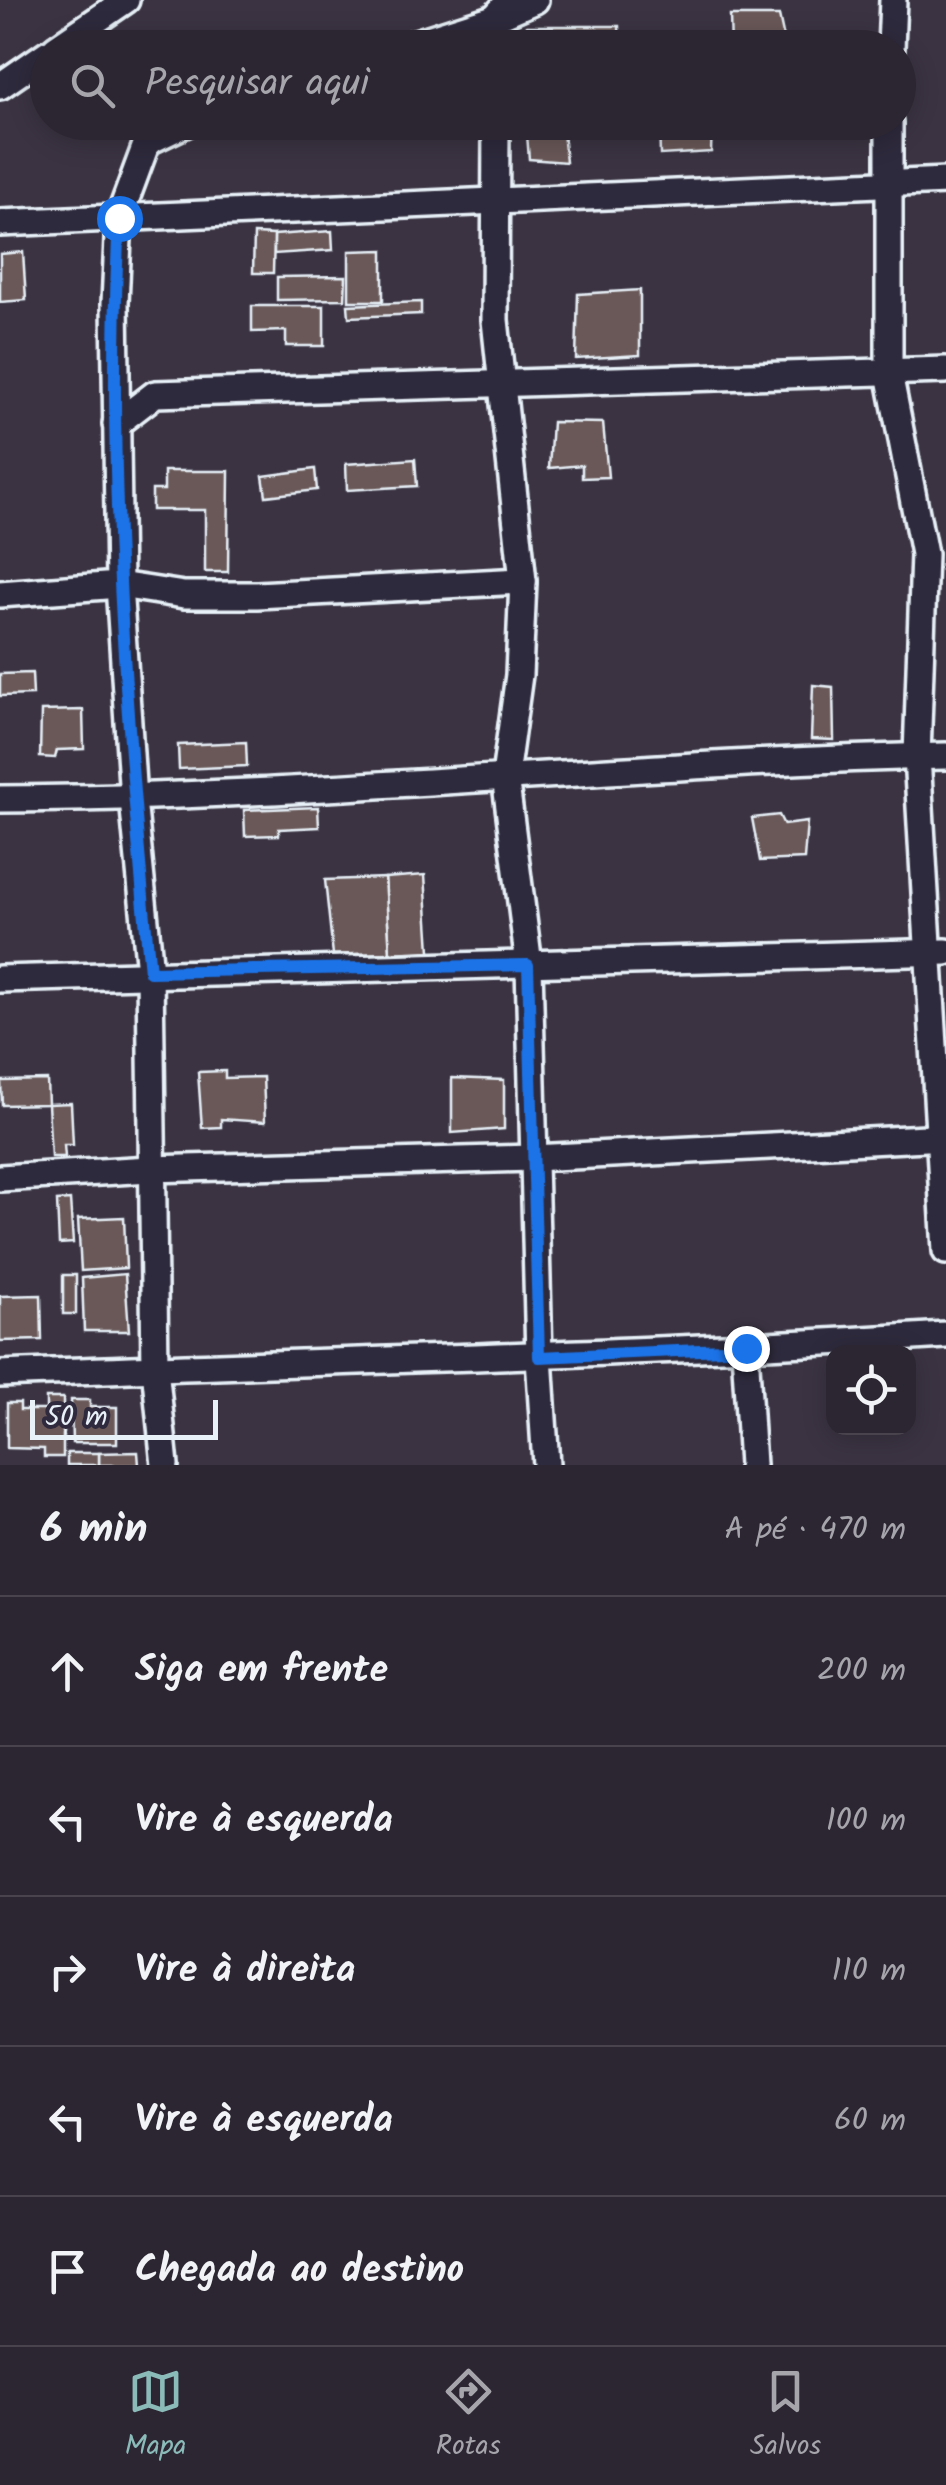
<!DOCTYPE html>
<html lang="pt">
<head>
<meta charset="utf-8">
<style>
  body { margin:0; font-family:Kalam,sans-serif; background:#38323e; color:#f1f3f6 }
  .controls { position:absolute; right:30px; bottom:30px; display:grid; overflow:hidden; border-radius:20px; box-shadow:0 5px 25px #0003 }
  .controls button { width:90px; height:90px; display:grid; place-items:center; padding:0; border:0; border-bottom:2px solid #48434d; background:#2c2632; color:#f1f3f6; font:50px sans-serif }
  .scale { position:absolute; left:30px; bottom:25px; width:188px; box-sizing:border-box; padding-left:10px; border:5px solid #e8f1f8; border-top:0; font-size:28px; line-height:35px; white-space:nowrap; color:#e8f1f8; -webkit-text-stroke:8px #2f2a3d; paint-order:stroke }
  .stop { position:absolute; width:30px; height:30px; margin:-22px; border:8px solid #1a73e8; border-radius:50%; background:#fff }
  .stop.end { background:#1a73e8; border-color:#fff; box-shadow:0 2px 10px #0008 }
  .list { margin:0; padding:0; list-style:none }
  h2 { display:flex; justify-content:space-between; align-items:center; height:130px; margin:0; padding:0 40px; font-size:42px }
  h2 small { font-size:32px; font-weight:400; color:#a6a5ac }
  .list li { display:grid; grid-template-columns:65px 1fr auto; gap:30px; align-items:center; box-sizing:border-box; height:150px; padding:0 40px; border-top:2px solid #48434d }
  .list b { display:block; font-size:38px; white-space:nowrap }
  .list em { font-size:32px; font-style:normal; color:#a6a5ac }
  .icon { flex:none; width:55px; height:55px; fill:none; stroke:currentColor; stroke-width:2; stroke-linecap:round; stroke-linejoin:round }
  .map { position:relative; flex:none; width:946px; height:1465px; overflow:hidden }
  .search { position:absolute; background:#2c2632; box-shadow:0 5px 25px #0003; left:30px; right:30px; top:30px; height:110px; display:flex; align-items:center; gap:25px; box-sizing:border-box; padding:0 35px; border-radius:55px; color:#a6a5ac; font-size:38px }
  .sheet { height:880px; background:#2c2632 }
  nav { display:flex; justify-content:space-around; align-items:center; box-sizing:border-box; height:140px; border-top:2px solid #48434d; background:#2c2632; font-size:28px; color:#a6a5ac }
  nav a { display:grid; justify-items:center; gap:5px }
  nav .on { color:#8bbbb9 }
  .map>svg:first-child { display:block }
</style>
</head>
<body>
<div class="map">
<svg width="946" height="1465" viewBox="0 0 946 1465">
  <rect width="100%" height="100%" fill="#3b3342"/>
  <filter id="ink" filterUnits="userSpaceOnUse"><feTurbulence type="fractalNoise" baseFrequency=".01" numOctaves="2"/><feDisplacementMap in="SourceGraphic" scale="20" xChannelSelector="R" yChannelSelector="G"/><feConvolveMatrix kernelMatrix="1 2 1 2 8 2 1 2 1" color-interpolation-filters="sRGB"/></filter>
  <g filter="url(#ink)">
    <g fill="#6a5858" stroke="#e8f1f8" stroke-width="2.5">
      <polygon points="730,16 779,16 786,48 731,48"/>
      <polygon points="527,26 619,26 620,48 528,48"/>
      <polygon points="526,122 562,122 566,162 529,159"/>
      <polygon points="659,122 712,122 711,152 660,155"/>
      <polygon points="332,231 333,250 274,254 274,235"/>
      <polygon points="254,234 274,235 273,273 253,273"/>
      <polygon points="383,250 383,301 349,301 349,251"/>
      <polygon points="23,252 26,300 0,302 0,254"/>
      <polygon points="346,276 345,299 277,300 277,277"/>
      <polygon points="640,290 640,355 576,359 578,294"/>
      <polygon points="421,302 421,314 349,317 348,305"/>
      <polygon points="252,306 324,306 324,346 286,346 286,331 252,332"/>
      <polygon points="552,422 603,423 608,477 582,478 582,465 549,468"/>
      <polygon points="415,459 417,486 347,490 346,464"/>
      <polygon points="315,469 317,490 266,496 263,476"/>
      <polygon points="164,471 229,471 228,572 205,572 205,510 152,510 152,490 164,490"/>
      <polygon points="32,673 33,695 0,696 0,674"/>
      <polygon points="813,685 833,687 834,740 811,739"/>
      <polygon points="83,710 84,749 57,750 55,758 40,757 41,711"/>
      <polygon points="246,742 247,766 179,769 178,745"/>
      <polygon points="318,807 319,827 279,829 279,835 245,836 244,810"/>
      <polygon points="779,815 784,825 807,822 804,859 760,861 752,818"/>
      <polygon points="425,875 430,951 390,953 385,878"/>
      <polygon points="385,878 390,953 333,955 325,880"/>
      <polygon points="225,1071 225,1078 263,1077 265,1122 221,1119 221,1127 202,1128 198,1072"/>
      <polygon points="452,1078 504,1080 504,1129 452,1133"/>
      <polygon points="47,1080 48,1104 2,1105 1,1081"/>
      <polygon points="71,1103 73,1145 64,1145 65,1157 51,1157 48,1104"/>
      <polygon points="70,1200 73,1243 59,1244 57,1201"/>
      <polygon points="124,1217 126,1268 81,1271 78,1219"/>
      <polygon points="125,1274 129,1331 84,1331 82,1278"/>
      <rect x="63" y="1275" width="13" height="39"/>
      <polygon points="41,1295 42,1340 0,1341 0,1296"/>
      <polygon points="46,1398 63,1398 63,1457 44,1457 44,1449 7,1448 7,1403 20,1403 20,1410 46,1410"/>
      <polygon points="71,1400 90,1400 90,1407 117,1407 117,1443 72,1443"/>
      <polygon points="138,1452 139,1465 99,1465 99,1453"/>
      <rect x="67" y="1453" width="32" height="12"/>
    </g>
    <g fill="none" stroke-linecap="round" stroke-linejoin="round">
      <defs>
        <g id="street">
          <polyline points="56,48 126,0"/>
          <polyline points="400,48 494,18 535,0"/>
          <polyline points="495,48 494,18 505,6"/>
          <polyline points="891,48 893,0"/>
          <polyline points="0,86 48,53"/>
          <polyline points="496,122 495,320 523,581 519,675 505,776 529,965 539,1357 546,1465"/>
          <polyline points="889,122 889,373 924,554 917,756 946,1251"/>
          <polyline points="0,223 946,181"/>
          <polyline points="116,424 155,394 946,370"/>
          <polyline points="0,594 119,585 184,595 257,595 523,581"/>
          <path d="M 0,799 C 316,798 630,762 946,756"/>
          <polyline points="0,979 946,952"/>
          <polyline points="0,1178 150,1169 533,1158 946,1137"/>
          <polyline points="745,1348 752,1465"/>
          <path d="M 0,1374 C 315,1361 631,1355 946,1335"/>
          <polyline points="165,1465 155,1368 150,972 133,799 119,585 115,303 119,218 147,142 189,122"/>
        </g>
      </defs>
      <use href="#street" stroke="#e8f1f8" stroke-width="32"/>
      <use href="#street" stroke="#2f2a3d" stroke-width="25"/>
    </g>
  </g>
  <g fill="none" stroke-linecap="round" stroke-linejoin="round" filter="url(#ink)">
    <path stroke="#1a73e8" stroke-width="12" d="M 119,218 C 106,469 126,722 150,972 L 528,965 L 539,1357 L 746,1348"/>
  </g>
</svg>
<div class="controls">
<button><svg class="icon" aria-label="locate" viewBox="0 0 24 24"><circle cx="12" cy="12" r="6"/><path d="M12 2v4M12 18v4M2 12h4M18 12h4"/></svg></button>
</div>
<div class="scale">50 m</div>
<div class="stop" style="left:119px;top:218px"></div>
<div class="stop end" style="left:746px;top:1348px"></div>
<div class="search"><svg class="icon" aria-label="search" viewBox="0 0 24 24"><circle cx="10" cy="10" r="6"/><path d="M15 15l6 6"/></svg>Pesquisar aqui</div>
</div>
<section class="sheet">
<h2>6 min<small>A pé · 470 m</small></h2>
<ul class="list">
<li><svg class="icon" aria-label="ahead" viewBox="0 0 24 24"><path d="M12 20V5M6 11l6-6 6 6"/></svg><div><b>Siga em frente</b></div><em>200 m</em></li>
<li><svg class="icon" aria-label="left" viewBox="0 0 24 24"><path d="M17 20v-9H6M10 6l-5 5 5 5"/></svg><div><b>Vire à esquerda</b></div><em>100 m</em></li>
<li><svg class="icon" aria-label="right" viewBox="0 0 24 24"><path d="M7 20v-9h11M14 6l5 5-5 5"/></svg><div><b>Vire à direita</b></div><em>110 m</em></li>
<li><svg class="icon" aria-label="left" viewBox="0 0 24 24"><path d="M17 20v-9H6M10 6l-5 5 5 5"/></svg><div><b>Vire à esquerda</b></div><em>60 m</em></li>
<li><svg class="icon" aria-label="arrive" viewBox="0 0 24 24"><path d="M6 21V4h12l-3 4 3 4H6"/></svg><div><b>Chegada ao destino</b></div></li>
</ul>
</section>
<nav>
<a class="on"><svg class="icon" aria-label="map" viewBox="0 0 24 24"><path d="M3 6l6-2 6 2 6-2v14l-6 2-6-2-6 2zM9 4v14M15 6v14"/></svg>Mapa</a>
<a><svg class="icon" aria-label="directions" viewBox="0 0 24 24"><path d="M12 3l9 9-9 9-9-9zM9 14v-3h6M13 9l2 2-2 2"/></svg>Rotas</a>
<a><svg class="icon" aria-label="saved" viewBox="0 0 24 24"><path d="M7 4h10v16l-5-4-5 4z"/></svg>Salvos</a>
</nav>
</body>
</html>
